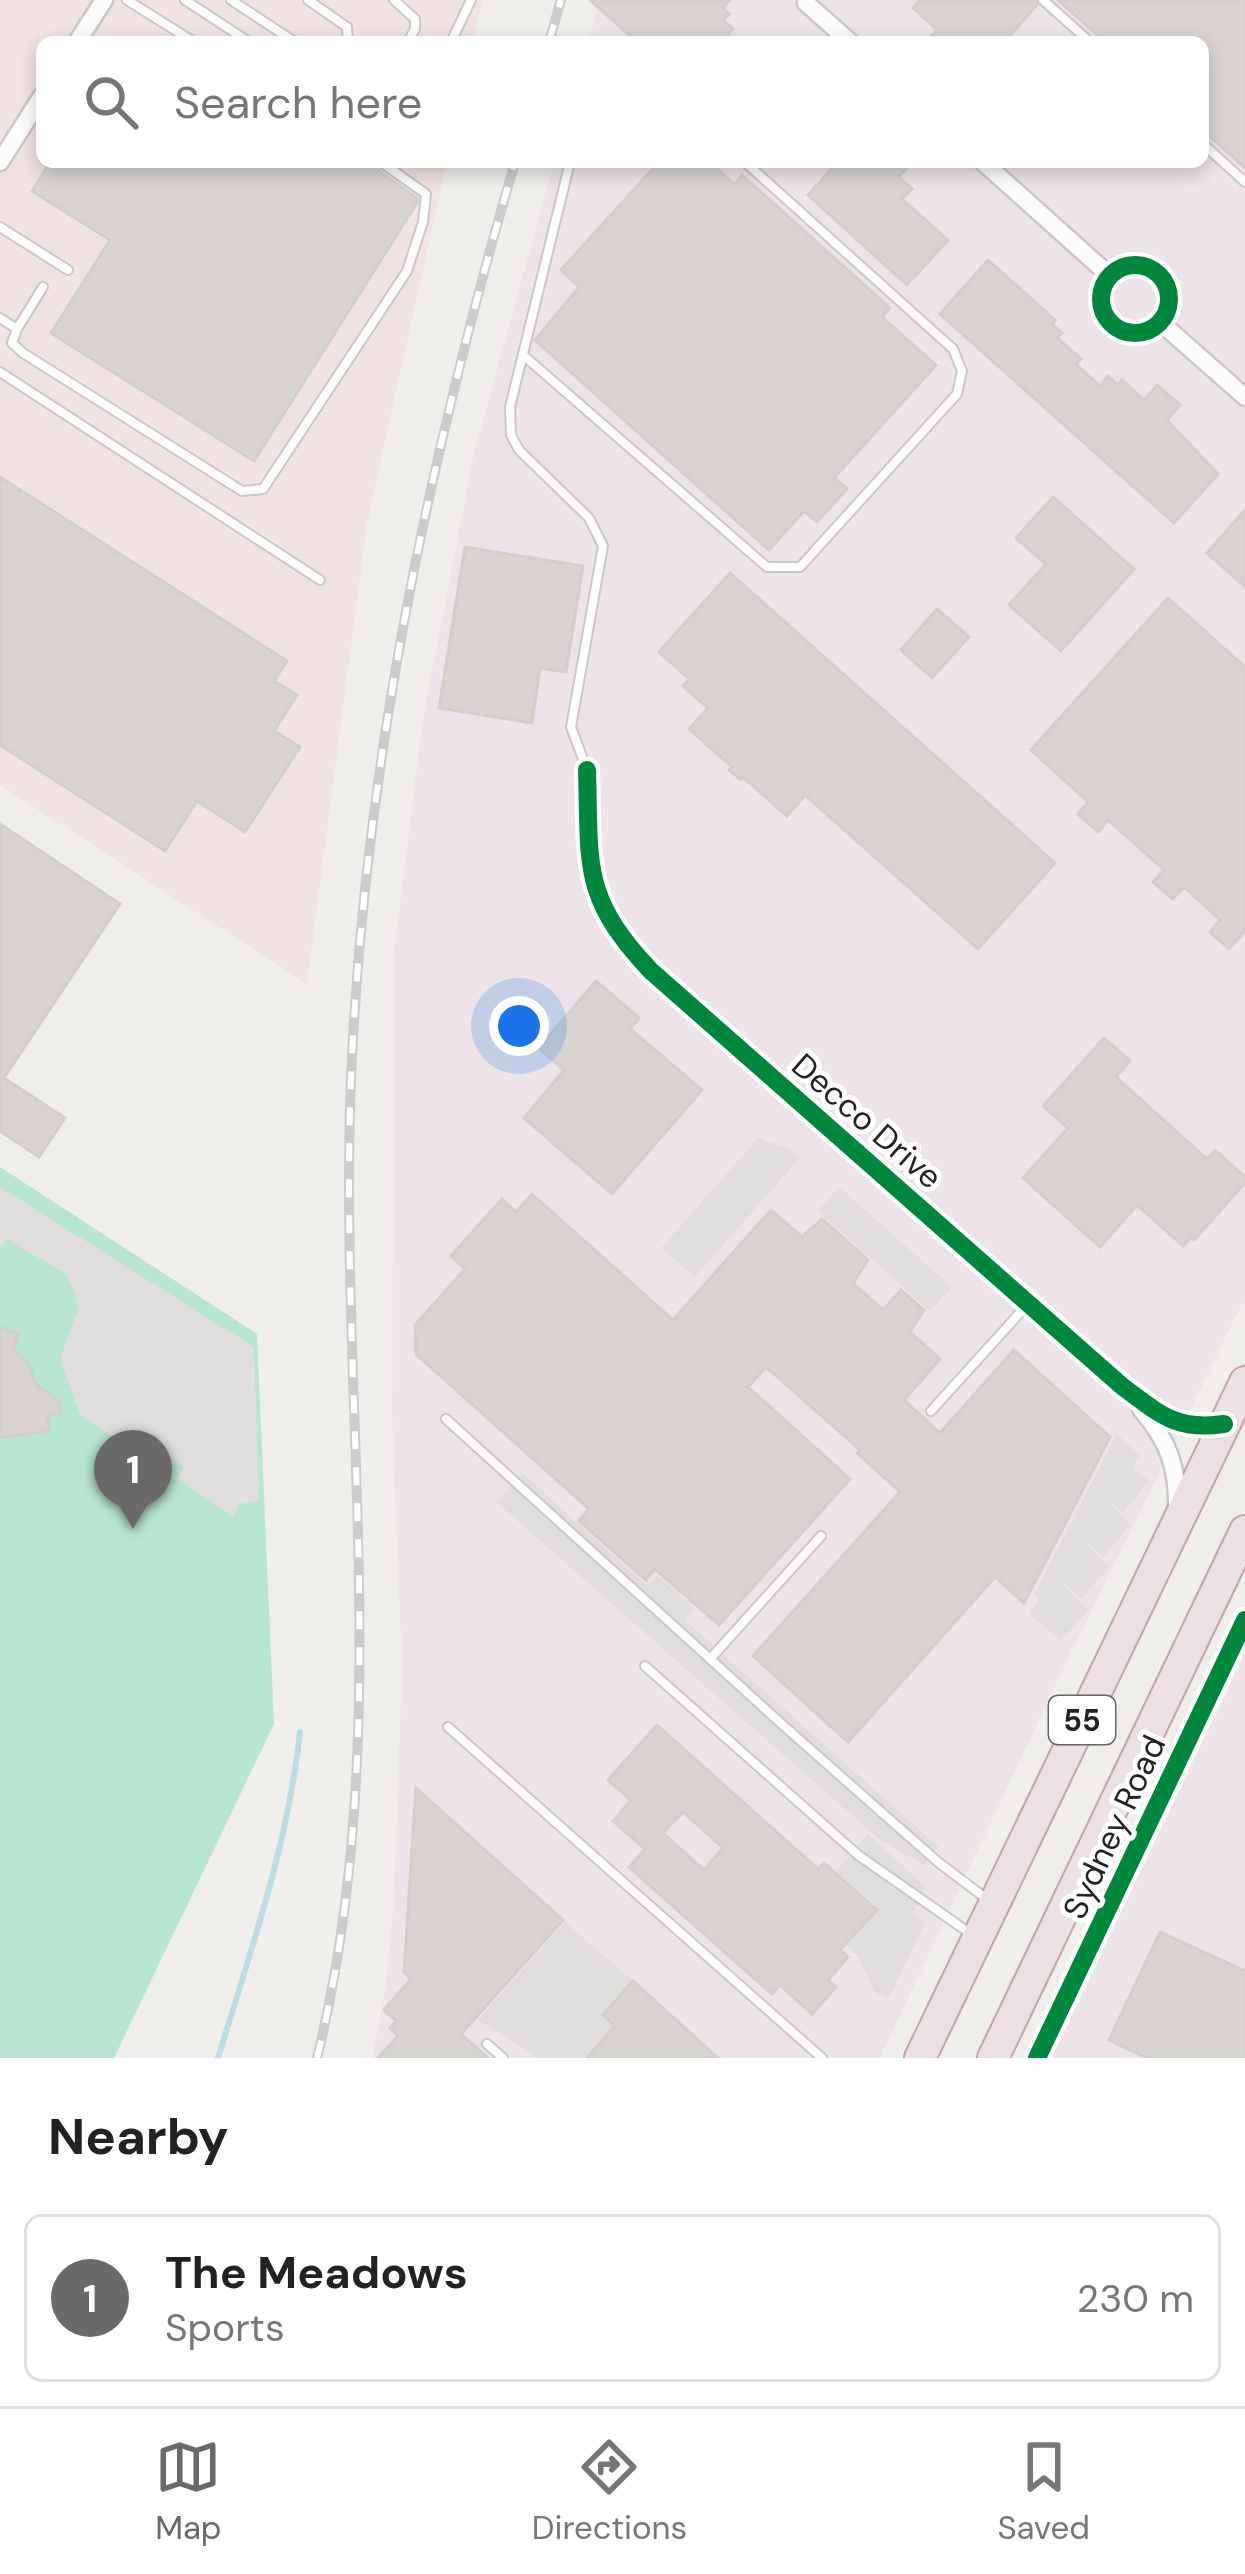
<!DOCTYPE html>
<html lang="en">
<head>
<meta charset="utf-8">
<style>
  body { margin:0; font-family:"DM Sans",sans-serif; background:#f6f6f6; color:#222 }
  .you { position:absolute; left:519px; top:1026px; width:42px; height:42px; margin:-30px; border:9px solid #fff; border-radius:50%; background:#1a73e8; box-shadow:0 0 0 18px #1a73e833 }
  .badge { display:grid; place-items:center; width:78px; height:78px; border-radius:50%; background:#6a6968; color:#fff; font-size:39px; font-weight:700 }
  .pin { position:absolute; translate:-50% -99px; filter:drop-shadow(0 3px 6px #0008) }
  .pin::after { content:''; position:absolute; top:63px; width:42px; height:36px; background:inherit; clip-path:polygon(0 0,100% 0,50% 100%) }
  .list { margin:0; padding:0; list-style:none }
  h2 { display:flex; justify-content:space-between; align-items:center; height:156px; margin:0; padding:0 48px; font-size:51px }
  h2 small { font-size:39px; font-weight:400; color:#767676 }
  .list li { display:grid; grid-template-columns:78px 1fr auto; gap:36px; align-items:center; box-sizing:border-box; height:168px; margin:0 24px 24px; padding:0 24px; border:3px solid #e0e0e0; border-radius:18px }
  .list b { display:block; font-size:45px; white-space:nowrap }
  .list p { margin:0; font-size:39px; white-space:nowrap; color:#767676 }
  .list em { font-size:39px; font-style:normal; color:#767676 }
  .icon { flex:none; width:66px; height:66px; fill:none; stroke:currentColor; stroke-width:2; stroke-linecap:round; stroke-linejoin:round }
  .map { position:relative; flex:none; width:1245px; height:2058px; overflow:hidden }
  .search { position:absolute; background:#fff; box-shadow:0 6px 18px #0003; left:36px; right:36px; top:36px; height:132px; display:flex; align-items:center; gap:30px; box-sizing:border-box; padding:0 42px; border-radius:18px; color:#767676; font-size:45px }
  .sheet { height:348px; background:#fff }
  nav { display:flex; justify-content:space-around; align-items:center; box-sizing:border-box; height:168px; border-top:3px solid #e0e0e0; background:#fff; font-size:33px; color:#767676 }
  nav a { display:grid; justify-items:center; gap:6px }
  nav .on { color:#6a6968 }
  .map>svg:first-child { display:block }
</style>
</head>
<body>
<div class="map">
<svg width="1245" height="2058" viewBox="0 0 1245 2058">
  <rect width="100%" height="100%" fill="#f0eeeb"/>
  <polygon fill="#f1e3e1" points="0,0 483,0 473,42 42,42 42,162 447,162 367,524 307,984 0,785"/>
  <g fill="#ede4e9">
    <polygon points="600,0 1245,0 1245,1298 1063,1669 880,2058 372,2058 386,1985 394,1896 402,1670 392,1416 394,952 423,718 474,453 554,162 1203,162 1203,42 588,42"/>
    <polygon points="1245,1654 1245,2058 1052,2058"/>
  </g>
  <polygon fill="#b7e6d2" points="0,1167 257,1334 274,1724 114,2058 0,2058"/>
  <g fill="#e0dfde">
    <polygon points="758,1138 790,1149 800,1158 695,1277 661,1248"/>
    <polygon points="0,1187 254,1347 259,1501 239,1504 233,1516 177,1479 184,1467 141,1439 133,1451 80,1415 60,1358 78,1311 75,1293 66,1274 7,1239 0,1247"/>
    <polygon points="839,1187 952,1287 930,1311 818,1211"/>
    <polygon points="1117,1434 1141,1456 1133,1467 1149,1481 1123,1513 1103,1497 1130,1524 1104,1557 1081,1538 1109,1567 1082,1598 1059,1580 1088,1610 1061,1641 1030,1614 1039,1598 1034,1595"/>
    <polygon points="522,1473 646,1585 657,1575 694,1608 685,1620 939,1847 924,1865 880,1840 496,1502"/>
    <polygon points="868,1834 925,1886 913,1914 926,1921 889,1998 875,1993 858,1956 846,1944 878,1908 836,1871"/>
    <polygon points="565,1922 633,1981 603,2014 615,2026 587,2058 537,2058 478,2020"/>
  </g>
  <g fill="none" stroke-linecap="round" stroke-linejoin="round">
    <path stroke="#bfdbe3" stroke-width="6" d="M 218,2058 C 251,1950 288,1844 300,1732"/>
  </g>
  <g fill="#d7d4d2" stroke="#d3d0cc" stroke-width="3" fill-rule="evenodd">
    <polygon points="590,0 730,0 723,8 729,14 723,20 733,29 722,42 637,42"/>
    <polygon points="920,0 1035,0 1037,5 1004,42 926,42 937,30 913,8"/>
    <polygon points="1058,0 1245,0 1245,168 1203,130 1203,42 1105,42"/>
    <polygon points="50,162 366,162 417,198 417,203 254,461 51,333 110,240 32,191"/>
    <polygon points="659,162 710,162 734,184 742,175 890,308 882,317 936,365 834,478 847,489 817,522 804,511 769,550 535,340 579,287 561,270"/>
    <polygon points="838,162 912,162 899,177 912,189 902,199 948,240 907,285 808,195"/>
    <polygon points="988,260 1055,320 1052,324 1062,333 1057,338 1081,359 1076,364 1100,386 1108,376 1118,385 1122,380 1144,400 1157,385 1180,405 1167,420 1218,474 1174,523 940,314"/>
    <polygon points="0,477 287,661 274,681 297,695 274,731 300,747 245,832 197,801 165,851 0,745"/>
    <polygon points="1053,497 1134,569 1061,651 1009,605 1046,564 1016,538"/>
    <polygon points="1245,510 1245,587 1207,553"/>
    <polygon points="465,547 583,566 566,672 540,668 532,723 439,708"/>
    <polygon points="730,573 1055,863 978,949 805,795 787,816 744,778 741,780 729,770 732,767 689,729 708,708 683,686 689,679 659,652"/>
    <polygon points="1168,598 1245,667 1245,931 1229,949 1210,932 1220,920 1184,887 1173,899 1153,882 1164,870 1108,820 1098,832 1078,814 1088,802 1031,750"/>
    <polygon points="937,609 969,637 932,678 901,650"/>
    <polygon points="0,824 120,904 4,1078 65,1118 39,1157 0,1131"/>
    <polygon points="596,981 639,1018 630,1029 702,1090 612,1194 524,1118 564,1070 539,1048"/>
    <polygon points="1104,1038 1130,1061 1116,1077 1207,1159 1215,1150 1245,1177 1245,1183 1194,1240 1191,1237 1183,1246 1137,1205 1100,1247 1023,1178 1068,1128 1043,1106"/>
    <polygon points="532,1194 673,1320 771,1210 802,1237 822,1219 868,1260 853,1283 883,1310 901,1290 924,1310 910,1332 940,1359 904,1400 940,1433 1014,1350 1110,1437 1024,1603 995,1577 848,1742 753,1656 900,1492 857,1453 860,1450 766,1367 748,1387 850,1479 719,1625 655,1569 646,1580 579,1521 589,1509 416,1354 415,1325 465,1269 451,1256 502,1199 516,1212"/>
    <polygon points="0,1327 18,1333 13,1350 29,1365 36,1385 59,1401 62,1413 48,1416 49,1431 0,1438"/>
    <path d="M 657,1725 L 818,1869 L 824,1863 L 877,1910 L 840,1950 L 848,1957 L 828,1980 L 836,1987 L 812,2014 L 780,1985 L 772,1994 L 629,1867 L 645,1849 L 613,1821 L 631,1800 L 608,1780 ZM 683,1812 L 723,1848 L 704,1870 L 663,1833 Z"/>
    <polygon points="416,1788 563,1920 461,2034 488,2058 378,2058 398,2036 390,2028 396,2021 384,2010 411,1979 404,1972"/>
    <polygon points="1160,1932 1245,1971 1245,2058 1147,2058 1109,2040"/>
    <polygon points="633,1981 718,2058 587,2058 615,2026 603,2015"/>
  </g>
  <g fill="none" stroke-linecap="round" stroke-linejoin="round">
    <defs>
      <g id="lane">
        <polyline points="127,0 194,42"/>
        <polyline points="185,0 249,42"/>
        <polyline points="231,0 295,42"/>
        <polyline points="308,0 347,27 348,42"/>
        <polyline points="394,0 415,19 415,29 408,42"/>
        <polyline points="1043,0 1090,42"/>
        <polyline points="451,42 471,0"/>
        <polyline points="1203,144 1245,182"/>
        <polyline points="570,162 510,407 511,435 519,450 589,518 603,546 571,727 587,770"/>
        <polyline points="0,227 68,270"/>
        <polyline points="0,318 17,329 12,343 23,353 242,491 263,489 407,271 423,222 426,194 381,162"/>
        <polyline points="17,329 43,287"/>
        <polyline points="523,355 767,567 800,567 957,394 962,371 953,349 745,162"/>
        <polyline points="0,372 320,580"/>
        <polyline points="931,1411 1027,1305"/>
        <polyline points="446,1419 785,1727 938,1862 988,1900"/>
        <polyline points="710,1659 821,1536"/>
        <polyline points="645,1666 858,1855 971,1934"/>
        <polyline points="448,1727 822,2058"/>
        <polyline points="487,2044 503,2058"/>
      </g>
      <g id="street">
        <polyline points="806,3 850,42"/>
        <polyline points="77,42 104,0"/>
        <polyline points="0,162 42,96"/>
        <polyline points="983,162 1110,276"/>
        <circle cx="1135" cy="299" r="34"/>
        <polyline points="1160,322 1245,397"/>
        <path d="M 587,770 C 590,866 581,897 651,971 L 1123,1387 C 1160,1414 1176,1431 1224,1424"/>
        <path d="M 1141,1409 C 1169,1442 1178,1467 1177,1510"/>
        <polyline points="1037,2058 1245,1620"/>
      </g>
      <g id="highway">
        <polyline points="920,2058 1245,1382"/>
        <polyline points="993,2058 1245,1531"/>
      </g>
    </defs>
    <use href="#lane" stroke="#c9c8c7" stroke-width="12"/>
    <use href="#street" stroke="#c9c8c7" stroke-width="21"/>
    <use href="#highway" stroke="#c5a2ac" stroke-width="34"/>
    <use href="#lane" stroke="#fdfcfc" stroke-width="8"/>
    <use href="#street" stroke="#fdfcfc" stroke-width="16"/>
    <use href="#highway" stroke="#ece0e2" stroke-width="30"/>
    <defs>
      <g id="rail">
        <polyline points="549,42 561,0"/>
        <path d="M 317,2058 C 396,1737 338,1404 351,1079 C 364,767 428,461 515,162"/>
      </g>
    </defs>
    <use href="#rail" stroke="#ccc" stroke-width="10"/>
    <use href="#rail" stroke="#fff" stroke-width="6" stroke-dasharray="18" stroke-linecap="butt"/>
    <defs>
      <g id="cycleway">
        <circle cx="1135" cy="299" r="34"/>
        <path d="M 587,770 C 590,866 581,897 651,971 L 1123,1387 C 1160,1414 1176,1431 1224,1424"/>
        <polyline points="1037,2058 1245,1620"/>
      </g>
    </defs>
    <use href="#cycleway" stroke="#fff" stroke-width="26"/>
    <use href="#cycleway" stroke="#00873e" stroke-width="18"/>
  </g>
  <g text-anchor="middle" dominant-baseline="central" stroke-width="10" stroke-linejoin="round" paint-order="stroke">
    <rect fill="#fff" stroke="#646464" stroke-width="3" x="1049" y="1696" width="66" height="48" rx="9"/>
    <g font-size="30" font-weight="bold" fill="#222">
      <text x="1082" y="1720">55</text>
    </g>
    <g font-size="33" fill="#222" stroke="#fff">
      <text transform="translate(867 1121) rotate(41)">Decco Drive</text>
      <text transform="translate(1114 1827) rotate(-65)">Sydney Road</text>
    </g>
  </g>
</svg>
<div class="you"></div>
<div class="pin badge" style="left:133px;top:1529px">1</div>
<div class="search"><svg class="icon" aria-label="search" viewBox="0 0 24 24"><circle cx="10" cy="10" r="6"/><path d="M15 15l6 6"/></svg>Search here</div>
</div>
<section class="sheet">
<h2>Nearby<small></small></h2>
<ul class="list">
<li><span class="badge">1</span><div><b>The Meadows</b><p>Sports</p></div><em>230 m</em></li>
</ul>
</section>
<nav>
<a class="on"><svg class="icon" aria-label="map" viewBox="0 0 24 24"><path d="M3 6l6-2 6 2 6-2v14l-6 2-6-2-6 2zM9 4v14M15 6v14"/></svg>Map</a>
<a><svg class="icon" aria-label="directions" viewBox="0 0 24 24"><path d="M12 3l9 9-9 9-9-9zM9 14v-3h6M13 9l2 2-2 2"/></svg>Directions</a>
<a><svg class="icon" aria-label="saved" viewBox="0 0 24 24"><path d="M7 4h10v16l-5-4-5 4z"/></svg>Saved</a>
</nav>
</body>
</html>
